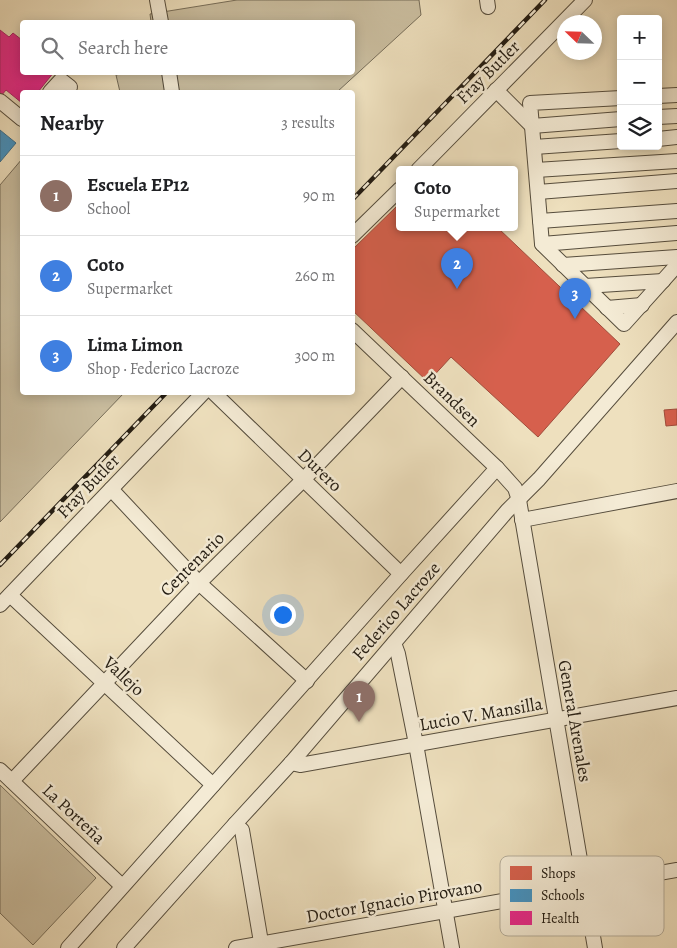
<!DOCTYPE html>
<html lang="en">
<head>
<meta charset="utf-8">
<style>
  body { margin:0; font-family:Alegreya,serif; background:#f2f2f2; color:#202124 }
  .controls { position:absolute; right:15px; top:15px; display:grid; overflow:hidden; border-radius:5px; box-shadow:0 2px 12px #0003 }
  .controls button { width:45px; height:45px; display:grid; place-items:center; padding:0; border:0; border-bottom:1px solid #e0e0e0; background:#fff; color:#202124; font:25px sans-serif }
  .compass { position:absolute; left:557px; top:15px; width:45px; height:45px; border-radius:50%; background:#fff; box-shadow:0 2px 12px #0003; rotate:293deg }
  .you { position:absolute; left:282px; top:614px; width:18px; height:18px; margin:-12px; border:4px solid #fff; border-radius:50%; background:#1a73e8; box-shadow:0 0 0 8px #1a73e833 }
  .badge { display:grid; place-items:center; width:32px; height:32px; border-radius:50%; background:#0b8043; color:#fff; font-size:16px; font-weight:700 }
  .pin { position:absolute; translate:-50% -41px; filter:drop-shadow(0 1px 2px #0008) }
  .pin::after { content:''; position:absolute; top:26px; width:18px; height:15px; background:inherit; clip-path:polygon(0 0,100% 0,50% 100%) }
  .popup { position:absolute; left:396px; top:166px; width:122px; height:65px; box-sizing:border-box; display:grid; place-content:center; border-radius:5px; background:#fff; filter:drop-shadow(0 1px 4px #0005); font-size:16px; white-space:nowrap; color:#757577 }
  .popup b { font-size:19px; color:#202124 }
  .popup::after { content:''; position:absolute; left:50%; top:100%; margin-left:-10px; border:10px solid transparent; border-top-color:#fff }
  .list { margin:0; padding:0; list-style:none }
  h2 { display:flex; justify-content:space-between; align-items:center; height:65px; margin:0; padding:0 20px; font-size:21px }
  h2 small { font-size:16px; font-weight:400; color:#757577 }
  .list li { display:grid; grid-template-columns:32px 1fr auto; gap:15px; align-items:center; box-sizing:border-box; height:80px; padding:0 20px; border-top:1px solid #e0e0e0 }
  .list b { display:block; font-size:19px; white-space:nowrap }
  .list p { margin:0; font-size:16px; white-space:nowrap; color:#757577 }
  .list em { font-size:16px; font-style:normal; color:#757577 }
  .icon { flex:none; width:28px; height:28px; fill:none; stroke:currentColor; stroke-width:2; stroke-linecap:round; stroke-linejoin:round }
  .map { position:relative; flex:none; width:677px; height:948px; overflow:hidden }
  .search { position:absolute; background:#fff; box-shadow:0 2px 12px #0003; left:20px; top:20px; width:335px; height:55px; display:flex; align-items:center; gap:12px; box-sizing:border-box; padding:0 18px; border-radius:5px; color:#757577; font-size:19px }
  .panel { position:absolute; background:#fff; box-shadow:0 2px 12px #0003; left:20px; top:90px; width:335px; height:305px; border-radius:5px }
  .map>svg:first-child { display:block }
</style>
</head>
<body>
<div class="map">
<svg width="677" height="948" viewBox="0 0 677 948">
  <rect width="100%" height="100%" fill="#eee0be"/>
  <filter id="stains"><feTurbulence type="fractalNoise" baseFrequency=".004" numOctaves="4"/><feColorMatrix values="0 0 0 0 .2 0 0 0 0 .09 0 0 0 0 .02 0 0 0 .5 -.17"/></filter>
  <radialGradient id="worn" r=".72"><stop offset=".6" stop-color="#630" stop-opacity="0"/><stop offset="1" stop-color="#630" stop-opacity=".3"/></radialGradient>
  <g fill="#cbbfa1" stroke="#776e5a">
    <polygon points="237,0 419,0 421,15 337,92 120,92 116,75 130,72 352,72 352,22 151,22 150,14"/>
    <polygon points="22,159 22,392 124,393 0,522 0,185"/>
    <polygon points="0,785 96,878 33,945 0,913"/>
  </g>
  <g fill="#d6604d" stroke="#a04c3b">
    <polygon points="400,203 400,228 498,228 620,344 538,437 451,357 428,382 352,310 352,250"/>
    <polygon points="677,409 677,425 666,426 664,410"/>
  </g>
  <polygon fill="#4393c3" stroke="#396f8e" points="0,130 16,143 0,162"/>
  <polygon fill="#e7298a" stroke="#ac2566" points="0,30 9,37 13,33 22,40 22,72 54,72 38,92 22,92 22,103 6,90 1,96 0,96"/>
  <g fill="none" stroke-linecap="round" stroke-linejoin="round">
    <defs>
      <g id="minor">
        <polyline points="157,0 161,22"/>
        <polyline points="487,0 488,7"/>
        <polyline points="169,72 172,92"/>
        <polyline points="496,90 532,126 621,119"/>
        <polyline points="50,92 61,80 70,87 65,92"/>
        <polyline points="658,96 677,95"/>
        <polyline points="621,98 530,103 542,244 624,324 677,265"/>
        <polyline points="0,101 22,119"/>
        <polyline points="658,117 677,116"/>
        <polyline points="658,139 677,137"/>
        <polyline points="534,147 621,141"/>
        <polyline points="418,170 585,0"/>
        <polyline points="536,170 677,161"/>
        <polyline points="538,192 677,181"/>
        <polyline points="540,221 677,211"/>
        <polyline points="352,236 400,189"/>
        <polyline points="542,244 677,233"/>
        <polyline points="563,265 677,257"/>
        <polyline points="585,286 663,281"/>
        <polyline points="607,308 642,305"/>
        <polyline points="352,330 497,468 515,488 519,500 595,948"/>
        <polyline points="213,392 401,574"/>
        <polyline points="111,489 199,583 307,681"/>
        <polyline points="522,520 677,491"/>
        <polyline points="10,595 213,785"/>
        <polyline points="0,605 204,392"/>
        <polyline points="394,643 398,654 416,744 452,948"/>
        <polyline points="291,763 300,765 677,698"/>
        <polyline points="0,770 122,886"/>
        <polyline points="12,781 199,583 303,480 402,377"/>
        <polyline points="235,824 242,830 262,948"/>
        <polyline points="68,948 401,574 497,468"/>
        <polyline points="124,948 235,824 291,763 507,511 539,479 677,322"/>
        <polyline points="236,948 677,870"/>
      </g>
    </defs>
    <use href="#minor" stroke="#564d3d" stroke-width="16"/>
    <use href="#minor" stroke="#f4ebd5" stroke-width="14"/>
    <defs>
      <g id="rail">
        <polyline points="352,200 545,0"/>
        <polyline points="0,565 167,392"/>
      </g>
    </defs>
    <use href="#rail" stroke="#231c12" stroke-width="4.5"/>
    <use href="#rail" stroke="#f4ebd5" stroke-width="2.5" stroke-dasharray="8" stroke-linecap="butt"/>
  </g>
  <g text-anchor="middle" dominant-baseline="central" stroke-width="5" stroke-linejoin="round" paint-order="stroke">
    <g font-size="18" fill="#231c12" stroke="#f4ebd5">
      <text transform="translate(488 72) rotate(-45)">Fray Butler</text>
      <text transform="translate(452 399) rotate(44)">Brandsen</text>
      <text transform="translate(320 470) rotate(44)">Durero</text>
      <text transform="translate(88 486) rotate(-46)">Fray Butler</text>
      <text transform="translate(192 564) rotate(-45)">Centenario</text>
      <text transform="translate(396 611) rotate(-49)">Federico Lacroze</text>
      <text transform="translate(124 676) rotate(43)">Vallejo</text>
      <text transform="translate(481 714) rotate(-10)">Lucio V. Mansilla</text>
      <text transform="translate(575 721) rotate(80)">General Arenales</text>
      <text transform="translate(74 814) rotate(43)">La Porteña</text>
      <text transform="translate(394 901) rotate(-10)">Doctor Ignacio Pirovano</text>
    </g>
  </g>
  <rect x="500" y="856" width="164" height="80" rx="8" fill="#f4ebd5" stroke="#b5ad9a" stroke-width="1"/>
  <rect x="510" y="866" width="22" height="14" fill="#d6604d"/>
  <rect x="510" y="889" width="22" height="13" fill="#4393c3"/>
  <rect x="510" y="911" width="22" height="14" fill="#e7298a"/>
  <g font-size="14" fill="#231c12">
    <text x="541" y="878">Shops</text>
    <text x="541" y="900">Schools</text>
    <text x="541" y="923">Health</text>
  </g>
  <rect width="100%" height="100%" filter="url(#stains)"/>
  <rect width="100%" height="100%" fill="url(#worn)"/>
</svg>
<div class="controls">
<button>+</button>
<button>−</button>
<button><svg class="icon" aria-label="layers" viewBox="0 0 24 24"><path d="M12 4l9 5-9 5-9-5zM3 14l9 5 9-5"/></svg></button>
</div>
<svg class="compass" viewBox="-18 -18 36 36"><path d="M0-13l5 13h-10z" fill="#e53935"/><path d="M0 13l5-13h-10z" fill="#757577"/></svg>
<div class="you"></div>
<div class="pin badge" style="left:359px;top:722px;background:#8d6e63">1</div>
<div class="pin badge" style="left:457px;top:289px;background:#3f7fe0">2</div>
<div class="popup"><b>Coto</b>Supermarket</div>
<div class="pin badge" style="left:575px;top:319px;background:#3f7fe0">3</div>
<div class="search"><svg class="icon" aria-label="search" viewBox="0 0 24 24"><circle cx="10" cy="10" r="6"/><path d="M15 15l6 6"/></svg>Search here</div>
<section class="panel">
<h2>Nearby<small>3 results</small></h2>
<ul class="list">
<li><span class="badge" style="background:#8d6e63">1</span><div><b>Escuela EP12</b><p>School</p></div><em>90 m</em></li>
<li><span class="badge" style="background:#3f7fe0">2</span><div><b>Coto</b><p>Supermarket</p></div><em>260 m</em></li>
<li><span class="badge" style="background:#3f7fe0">3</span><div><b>Lima Limon</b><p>Shop · Federico Lacroze</p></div><em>300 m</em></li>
</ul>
</section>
</div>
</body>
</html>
